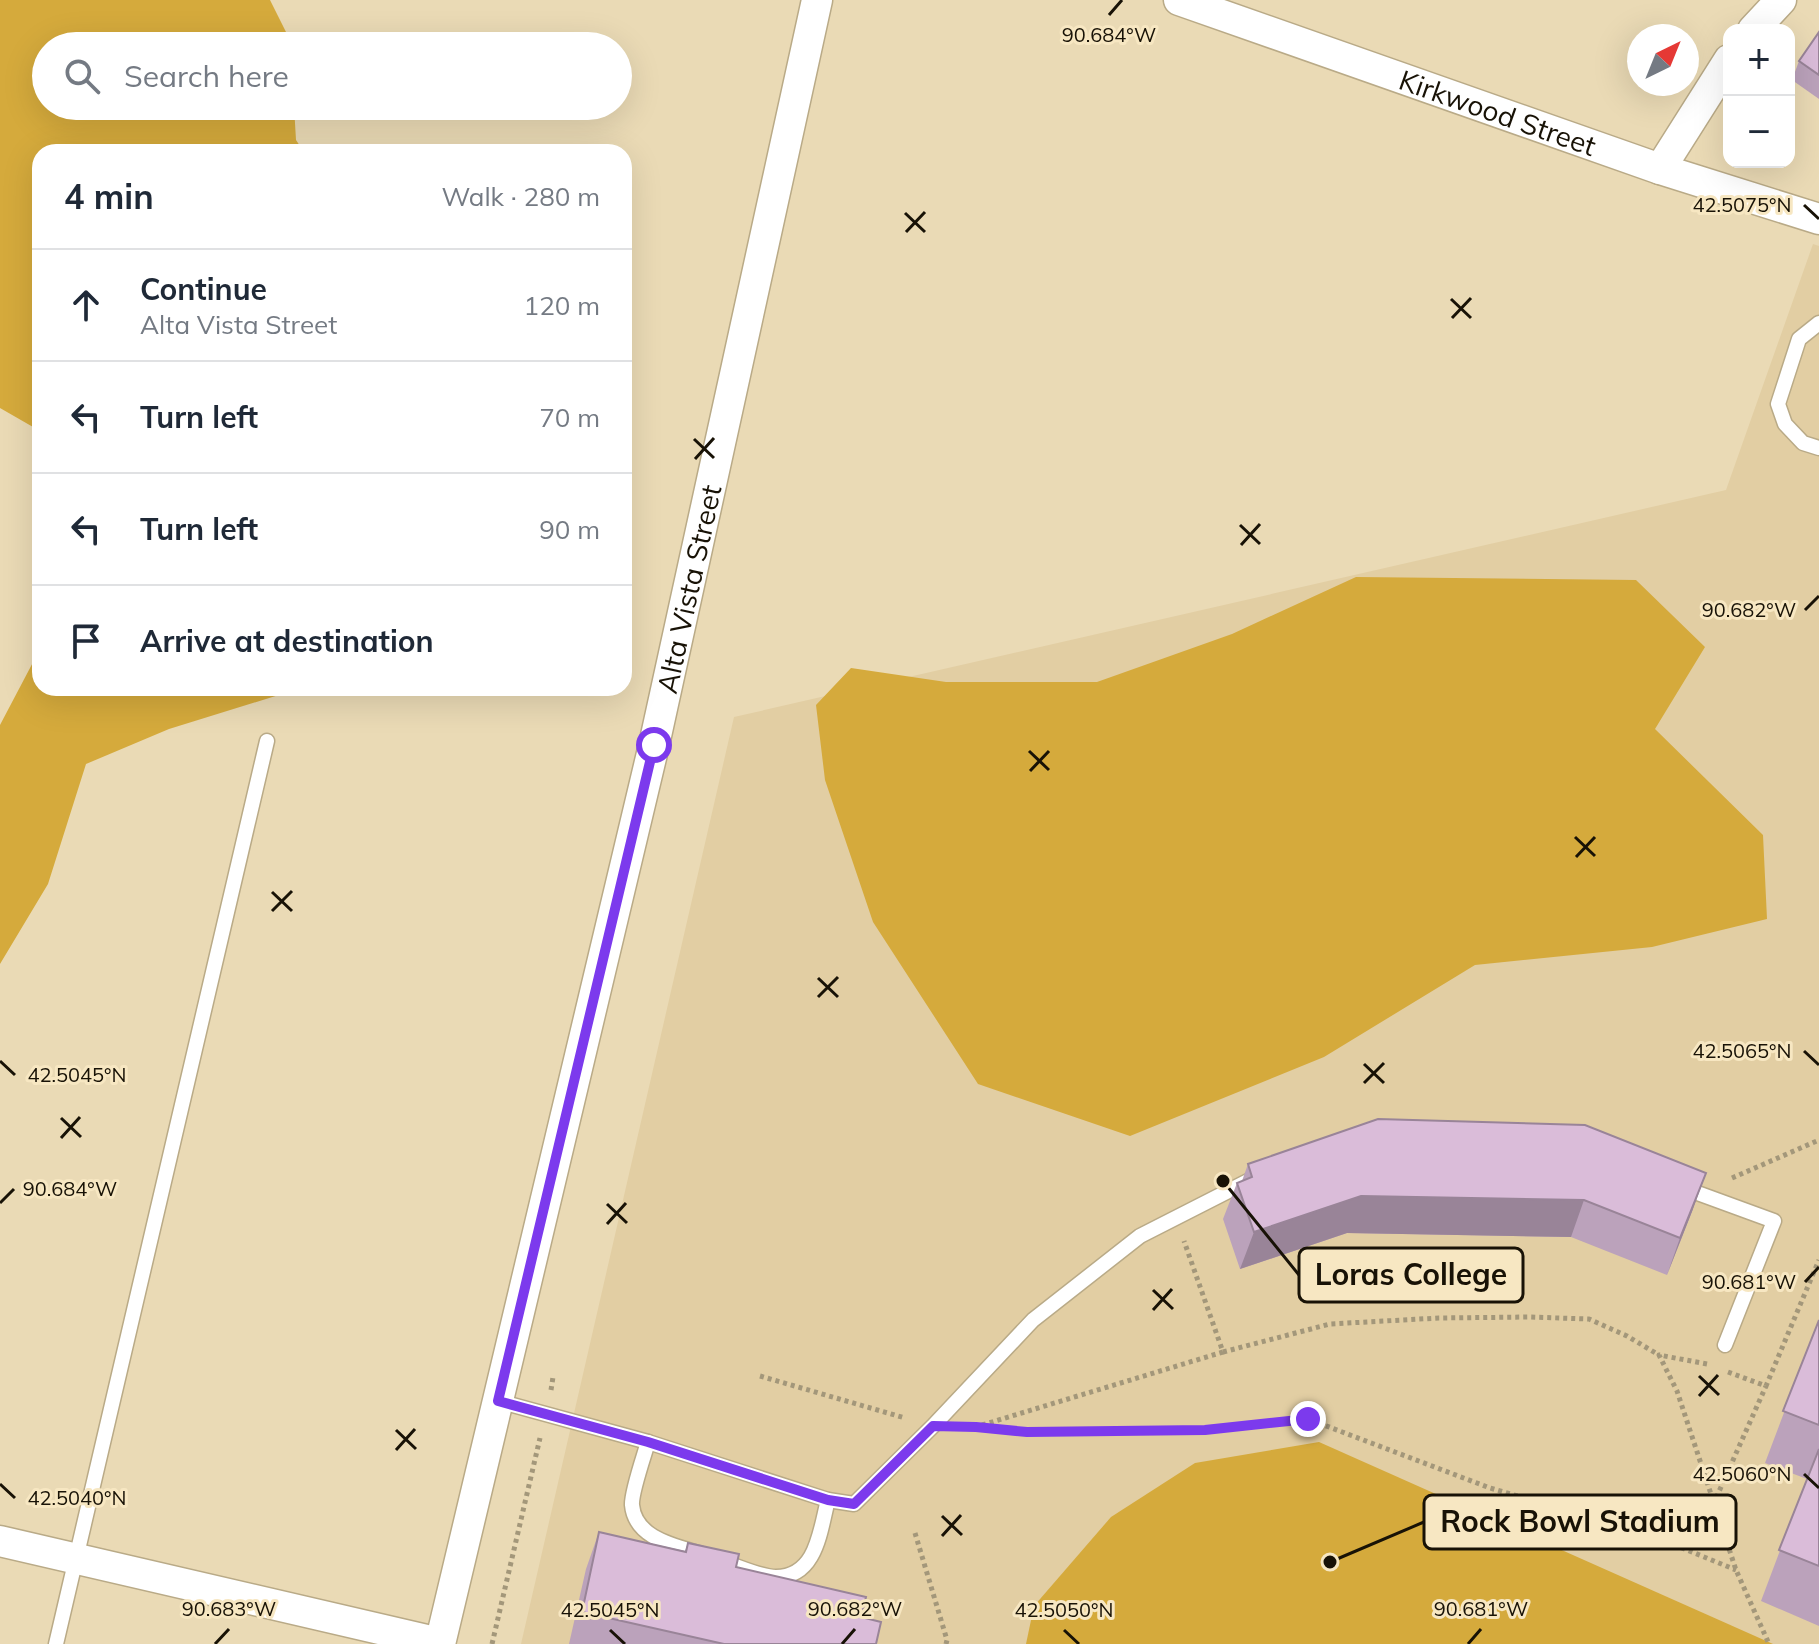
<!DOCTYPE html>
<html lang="en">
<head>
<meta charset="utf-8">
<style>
  body { margin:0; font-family:Mulish,sans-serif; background:#f6f6f7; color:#1f2937 }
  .controls { position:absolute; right:24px; top:24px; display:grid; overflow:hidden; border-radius:16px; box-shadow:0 8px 32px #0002 }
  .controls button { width:72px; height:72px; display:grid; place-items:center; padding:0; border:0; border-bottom:2px solid #e0e1e3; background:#fff; color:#1f2937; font:40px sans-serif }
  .compass { position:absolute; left:1627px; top:24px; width:72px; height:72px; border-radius:50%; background:#fff; box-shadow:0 8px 32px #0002; rotate:43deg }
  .stop { position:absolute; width:24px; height:24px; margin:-18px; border:6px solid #7c3aed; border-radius:50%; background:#fff }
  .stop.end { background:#7c3aed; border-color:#fff; box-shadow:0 2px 8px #0008 }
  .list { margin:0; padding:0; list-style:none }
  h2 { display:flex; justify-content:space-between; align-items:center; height:104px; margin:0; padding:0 32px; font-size:34px }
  h2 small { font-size:26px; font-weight:400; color:#747a83 }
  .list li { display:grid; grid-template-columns:52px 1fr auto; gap:24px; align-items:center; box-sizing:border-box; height:112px; padding:0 32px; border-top:2px solid #e0e1e3 }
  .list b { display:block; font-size:30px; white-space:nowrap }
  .list p { margin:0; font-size:26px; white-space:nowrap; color:#747a83 }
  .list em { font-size:26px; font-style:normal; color:#747a83 }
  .icon { flex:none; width:44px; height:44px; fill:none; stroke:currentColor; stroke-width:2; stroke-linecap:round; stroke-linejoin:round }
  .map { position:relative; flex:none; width:1819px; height:1644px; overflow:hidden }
  .search { position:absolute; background:#fff; box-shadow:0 8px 32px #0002; left:32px; top:32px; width:600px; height:88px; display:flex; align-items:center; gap:20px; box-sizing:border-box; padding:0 28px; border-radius:44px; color:#747a83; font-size:30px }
  .panel { position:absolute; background:#fff; box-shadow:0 8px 32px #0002; left:32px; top:144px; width:600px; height:552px; border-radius:24px }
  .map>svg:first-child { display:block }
</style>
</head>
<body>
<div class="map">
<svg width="1819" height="1644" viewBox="0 0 1819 1644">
  <rect width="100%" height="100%" fill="#eadab5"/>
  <polygon fill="#e2cea3" points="1813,244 1819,246 1819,1644 521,1644 734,717 1726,490"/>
  <g fill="#d5aa3c">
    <polygon points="0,0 270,0 288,36 289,46 46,46 46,106 294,106 296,140 304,152 40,152 40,431 0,408"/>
    <polygon points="1356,577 1636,580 1705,647 1655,729 1763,835 1767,919 1652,947 1475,965 1324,1057 1130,1136 978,1084 873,922 825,780 816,705 851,668 946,682 1097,682 1232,634"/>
    <polygon points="40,649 40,688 284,688 282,694 169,729 86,764 48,884 0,964 0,725"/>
    <polygon points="1319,1442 1773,1644 1026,1644 1034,1606 1111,1517 1195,1463"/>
  </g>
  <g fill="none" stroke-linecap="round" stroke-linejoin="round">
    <defs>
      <g id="service">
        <polyline points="1819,323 1799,339 1778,404 1785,424 1803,443 1819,448"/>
        <polyline points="1681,1187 1774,1221 1725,1345"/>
        <polyline points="498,1401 648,1442 828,1500 854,1504 933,1426 1033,1320 1140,1236 1250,1180"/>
        <path d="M 648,1442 C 644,1456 631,1493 632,1505 C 635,1539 676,1546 702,1554"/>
        <path d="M 721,1561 C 738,1566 760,1577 776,1577 C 817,1577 820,1530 828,1500"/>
        <polyline points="56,1644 267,741"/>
      </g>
      <g id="minor">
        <path id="s1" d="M 1179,0 L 1660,169 L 1819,219"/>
        <polyline points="1753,30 1781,0"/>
        <polyline points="1660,169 1729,60"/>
        <polyline points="0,1541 440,1643"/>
        <path id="s2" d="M 440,1644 L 654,745 L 817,0"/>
      </g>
    </defs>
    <use href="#service" stroke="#b9aa87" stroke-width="17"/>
    <use href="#minor" stroke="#b9aa87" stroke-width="33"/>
    <g stroke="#a3977a" stroke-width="5" stroke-dasharray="4 4" stroke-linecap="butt">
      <polyline points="1732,1178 1819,1140"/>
      <polyline points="1223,1352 1330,1324 1439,1318 1529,1317 1589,1319 1627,1336 1659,1355"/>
      <polyline points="1707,1364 1659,1355 1677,1391 1736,1570 1769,1644"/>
      <polyline points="1728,1372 1766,1386 1819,1260"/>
      <polyline points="760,1376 905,1418"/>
      <polyline points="551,1390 553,1377"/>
      <polyline points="982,1425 1223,1352 1184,1241"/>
      <polyline points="976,1427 1027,1432 1205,1430 1308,1419 1490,1488 1648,1534 1736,1570"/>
      <polyline points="1713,1505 1766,1386"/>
      <polyline points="915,1533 947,1640 946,1644"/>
      <polyline points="492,1644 540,1438"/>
    </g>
    <use href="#service" stroke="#fff" stroke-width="14"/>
    <use href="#minor" stroke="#fff" stroke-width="30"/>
  </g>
  <g fill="#bba2bb">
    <polygon points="1819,32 1819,99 1792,80 1799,61"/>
    <polygon points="1248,1164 1693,1209 1667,1275 1571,1237 1347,1233 1240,1269 1223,1219 1237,1183 1242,1181"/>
    <polygon points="1819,1320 1819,1626 1761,1601 1807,1479 1765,1463"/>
    <polygon points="599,1532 685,1551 688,1543 736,1567 861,1617 876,1644 569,1644 586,1569"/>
  </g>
  <g fill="#998498">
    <polygon points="1706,1173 1693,1209 1667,1275 1680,1238"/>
    <polygon points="1361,1196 1584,1200 1571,1237 1347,1233 1240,1269 1254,1232"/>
  </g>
  <g fill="#dabcd9" stroke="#998498" stroke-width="2">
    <polygon points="1819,32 1819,75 1799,61"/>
    <polygon points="1378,1119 1585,1125 1706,1173 1680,1238 1584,1200 1361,1196 1254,1232 1237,1183 1252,1177 1248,1164"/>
    <polygon points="1819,1320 1819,1425 1783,1411"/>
    <polygon points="1819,1449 1819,1566 1779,1550"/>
    <polygon points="599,1532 686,1552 688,1543 739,1554 736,1567 866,1597 861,1617 881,1622 876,1644 724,1644 582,1612"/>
  </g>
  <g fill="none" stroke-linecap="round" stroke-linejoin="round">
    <polyline stroke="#7c3aed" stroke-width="10" points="654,745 498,1401 648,1442 828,1500 854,1504 933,1426 976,1427 1027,1432 1205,1430 1308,1419"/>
  </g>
  <path fill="none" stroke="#181206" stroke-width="3" d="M 1109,15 L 1122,0M 1804,205 L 1819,219M 905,213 L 925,232M 906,232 L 925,212M 1451,299 L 1471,318M 1452,318 L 1471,298M 694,439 L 714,458M 695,459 L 714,438M 1240,525 L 1260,544M 1241,545 L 1260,524M 1805,610 L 1819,596M 1029,751 L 1049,770M 1030,771 L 1049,751M 1575,837 L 1595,856M 1576,857 L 1595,837M 272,892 L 292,911M 272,911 L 292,891M 818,978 L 838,997M 818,997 L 838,977M 1804,1051 L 1819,1065M 0,1061 L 15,1075M 1364,1064 L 1384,1083M 1364,1083 L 1384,1063M 61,1118 L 81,1137M 61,1138 L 80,1117M 0,1203 L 14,1189M 607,1204 L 627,1223M 607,1224 L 626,1203M 1805,1282 L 1819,1267M 1153,1290 L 1173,1309M 1153,1310 L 1172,1289M 1699,1376 L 1719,1395M 1699,1396 L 1718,1375M 396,1430 L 416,1449M 396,1450 L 415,1429M 1804,1474 L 1819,1488M 0,1484 L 15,1498M 942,1516 L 962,1535M 942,1536 L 961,1515M 610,1630 L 625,1644M 1064,1630 L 1079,1644M 215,1644 L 229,1629M 842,1644 L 855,1629M 1468,1644 L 1481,1629"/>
  <g text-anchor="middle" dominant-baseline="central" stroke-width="6" stroke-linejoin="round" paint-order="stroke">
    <g font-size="28" fill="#181206" stroke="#f7e7c2">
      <text stroke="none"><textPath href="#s1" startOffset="338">Kirkwood Street</textPath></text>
      <text stroke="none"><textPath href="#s2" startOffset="1084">Alta Vista Street</textPath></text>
    </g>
  </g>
  <g font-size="20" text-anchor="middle" fill="#181206" stroke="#f7e7c2" stroke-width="6" stroke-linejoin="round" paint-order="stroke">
    <text x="1109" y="42">90.684°W</text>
    <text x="1742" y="212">42.5075°N</text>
    <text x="1749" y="617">90.682°W</text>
    <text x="1742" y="1058">42.5065°N</text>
    <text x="77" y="1082">42.5045°N</text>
    <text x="70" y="1196">90.684°W</text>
    <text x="1749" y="1289">90.681°W</text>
    <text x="1742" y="1481">42.5060°N</text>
    <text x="77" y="1505">42.5040°N</text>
    <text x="229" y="1616">90.683°W</text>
    <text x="855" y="1616">90.682°W</text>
    <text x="1481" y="1616">90.681°W</text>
    <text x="610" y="1617">42.5045°N</text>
    <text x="1064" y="1617">42.5050°N</text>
  </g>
  <path fill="none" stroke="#181206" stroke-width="3" d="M1223 1181L1299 1275M1330 1562L1424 1522"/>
  <g fill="#181206" stroke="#f7e7c2" stroke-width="3">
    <circle cx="1223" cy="1181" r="8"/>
    <circle cx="1330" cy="1562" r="8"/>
  </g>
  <g fill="#f7e7c2" stroke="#181206" stroke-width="3">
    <rect x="1299" y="1248" width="224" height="54" rx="8"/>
    <rect x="1424" y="1495" width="312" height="54" rx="8"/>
  </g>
  <g font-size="30" text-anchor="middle" font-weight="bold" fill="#181206">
    <text x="1411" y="1285">Loras College</text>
    <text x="1580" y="1532">Rock Bowl Stadium</text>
  </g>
</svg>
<div class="controls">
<button>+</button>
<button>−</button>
</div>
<svg class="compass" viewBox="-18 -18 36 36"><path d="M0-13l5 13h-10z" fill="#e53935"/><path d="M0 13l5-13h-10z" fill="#747a83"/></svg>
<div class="stop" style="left:654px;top:745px"></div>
<div class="stop end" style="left:1308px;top:1419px"></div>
<div class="search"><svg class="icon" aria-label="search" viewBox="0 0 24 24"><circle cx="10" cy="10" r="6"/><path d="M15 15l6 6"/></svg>Search here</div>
<section class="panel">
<h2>4 min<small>Walk · 280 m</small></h2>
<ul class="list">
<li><svg class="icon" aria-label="ahead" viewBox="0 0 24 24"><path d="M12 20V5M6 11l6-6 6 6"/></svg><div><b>Continue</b><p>Alta Vista Street</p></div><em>120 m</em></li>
<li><svg class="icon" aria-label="left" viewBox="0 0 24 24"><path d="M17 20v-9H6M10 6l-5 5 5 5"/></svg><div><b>Turn left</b></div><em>70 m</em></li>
<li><svg class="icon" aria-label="left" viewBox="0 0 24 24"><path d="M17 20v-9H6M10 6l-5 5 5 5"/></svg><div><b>Turn left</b></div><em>90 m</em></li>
<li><svg class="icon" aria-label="arrive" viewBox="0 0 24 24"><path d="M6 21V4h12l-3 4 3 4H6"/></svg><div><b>Arrive at destination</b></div></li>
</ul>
</section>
</div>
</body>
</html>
